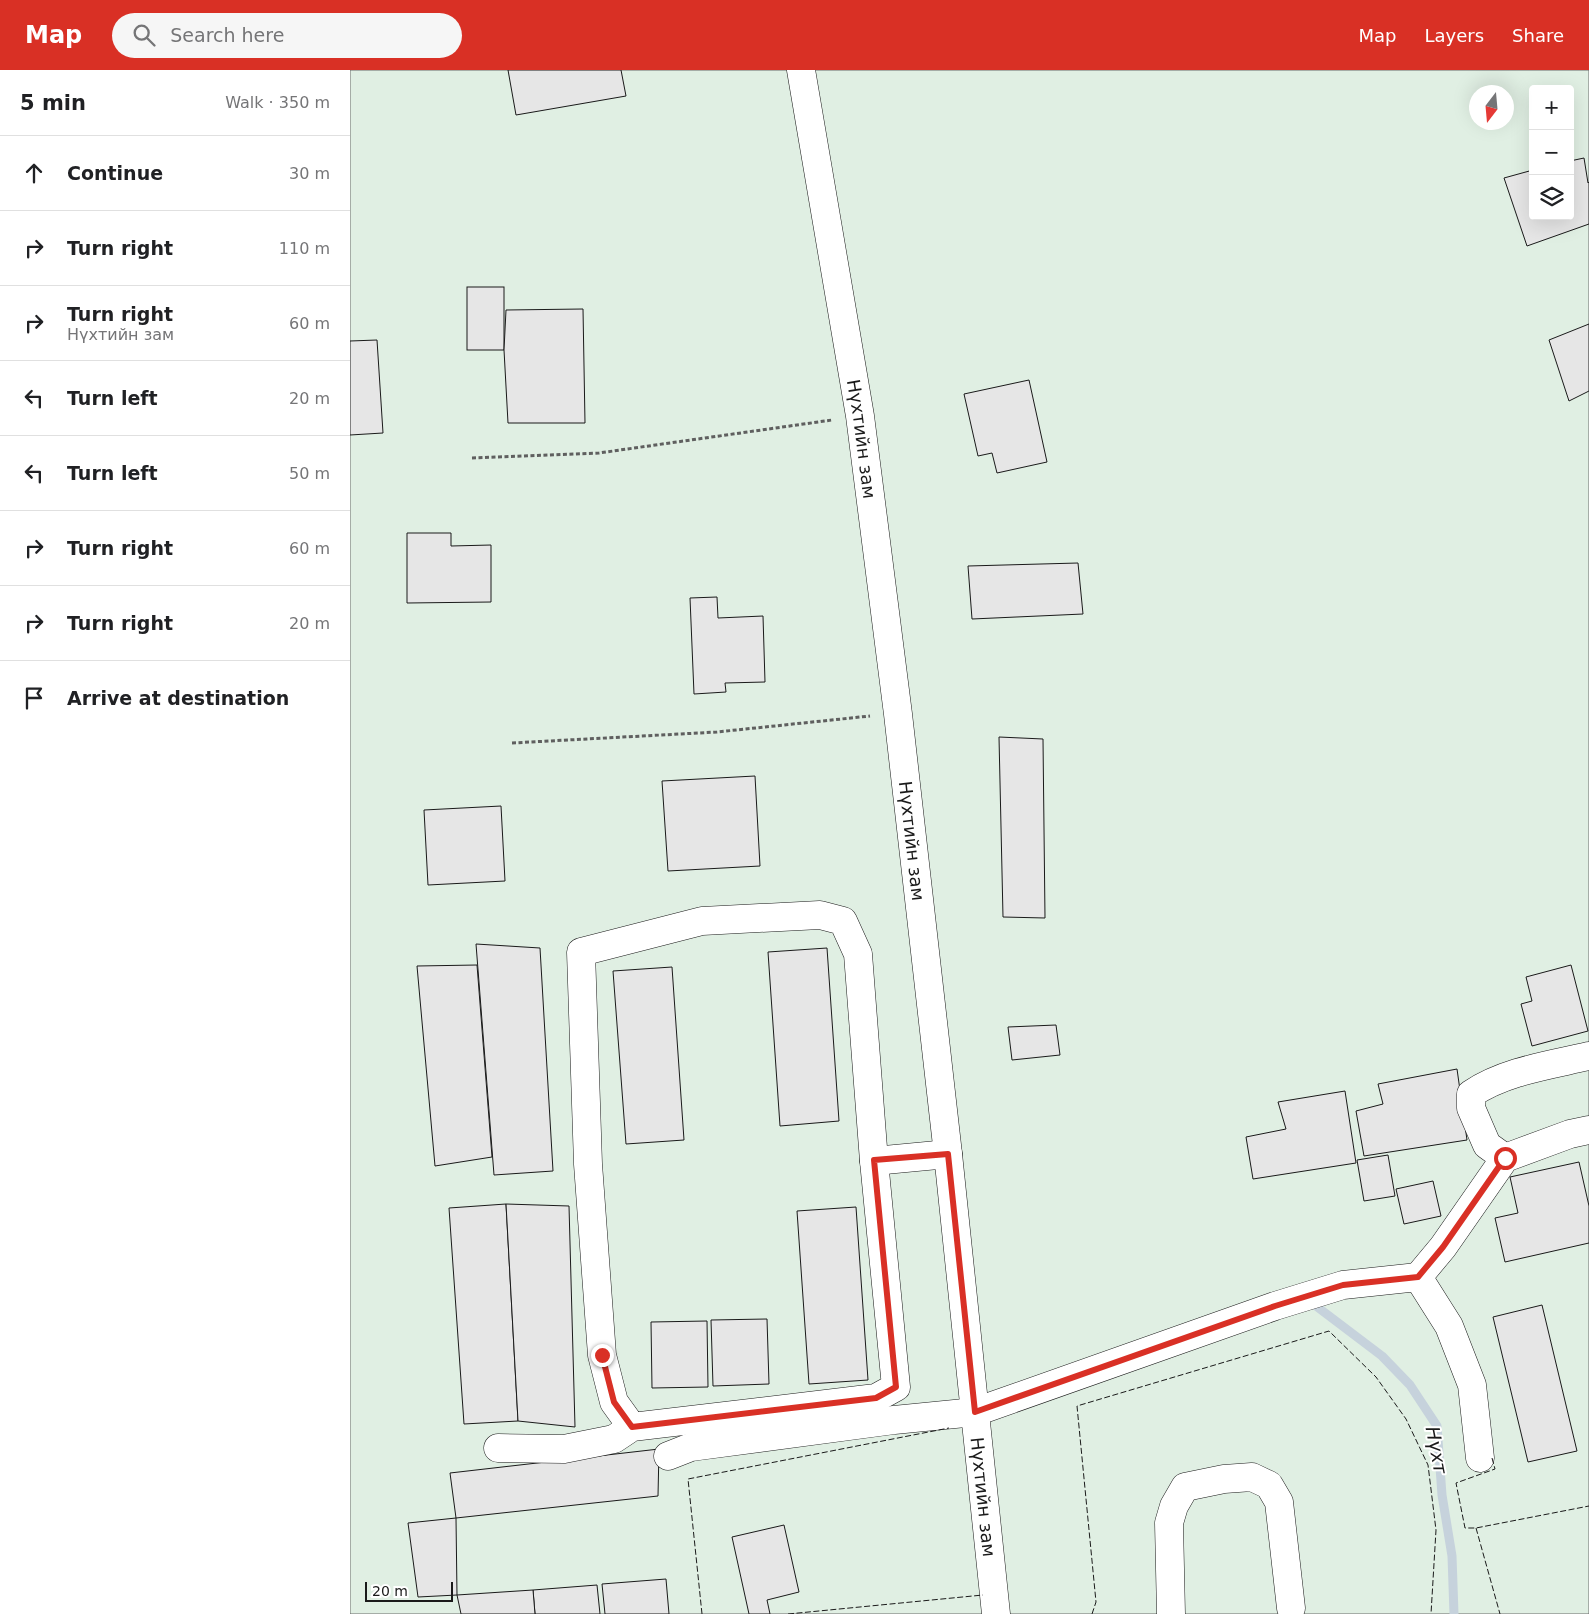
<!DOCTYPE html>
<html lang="en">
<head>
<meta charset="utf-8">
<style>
  body { margin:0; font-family:"DejaVu Sans",sans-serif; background:#f6f6f6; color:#202124 }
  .controls { position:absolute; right:15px; top:15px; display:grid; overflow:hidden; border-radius:5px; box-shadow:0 5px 20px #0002 }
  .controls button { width:45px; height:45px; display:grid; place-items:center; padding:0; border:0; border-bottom:1px solid #e0e0e0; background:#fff; color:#202124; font:25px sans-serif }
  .compass { position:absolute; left:1119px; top:15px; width:45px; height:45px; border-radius:50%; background:#fff; box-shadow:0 5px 20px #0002; rotate:196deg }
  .scale { position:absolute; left:15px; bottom:12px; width:88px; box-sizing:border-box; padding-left:5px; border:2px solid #1a1a1a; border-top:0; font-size:14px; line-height:18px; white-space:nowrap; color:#1a1a1a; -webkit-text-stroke:4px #fff; paint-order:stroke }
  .stop { position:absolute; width:15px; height:15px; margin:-11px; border:4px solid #d93025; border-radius:50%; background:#fff }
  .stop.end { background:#d93025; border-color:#fff; box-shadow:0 1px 5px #0008 }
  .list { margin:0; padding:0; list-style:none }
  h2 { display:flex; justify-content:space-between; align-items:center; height:65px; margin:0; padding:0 20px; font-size:21px }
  h2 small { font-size:16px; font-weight:400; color:#757577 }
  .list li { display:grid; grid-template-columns:32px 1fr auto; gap:15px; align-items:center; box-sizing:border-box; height:75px; padding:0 20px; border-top:1px solid #e0e0e0 }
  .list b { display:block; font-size:19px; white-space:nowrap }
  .list p { margin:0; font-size:16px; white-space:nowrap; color:#757577 }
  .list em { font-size:16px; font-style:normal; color:#757577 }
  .icon { flex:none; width:28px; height:28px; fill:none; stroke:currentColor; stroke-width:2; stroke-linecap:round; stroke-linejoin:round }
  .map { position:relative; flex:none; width:1239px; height:1544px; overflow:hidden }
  header { display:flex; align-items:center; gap:30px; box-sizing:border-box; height:70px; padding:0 25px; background:#d93025; color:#fff }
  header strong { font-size:24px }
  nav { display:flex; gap:28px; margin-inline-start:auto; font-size:18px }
  .search { width:350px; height:45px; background:#f6f6f6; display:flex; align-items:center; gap:12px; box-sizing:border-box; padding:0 18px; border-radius:28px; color:#757577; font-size:19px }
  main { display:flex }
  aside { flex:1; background:#fff }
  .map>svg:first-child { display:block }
</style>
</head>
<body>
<header>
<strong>Map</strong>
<div class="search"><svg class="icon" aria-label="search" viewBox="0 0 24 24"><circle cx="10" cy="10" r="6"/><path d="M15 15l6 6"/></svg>Search here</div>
<nav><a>Map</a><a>Layers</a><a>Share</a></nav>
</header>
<main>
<aside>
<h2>5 min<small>Walk · 350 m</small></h2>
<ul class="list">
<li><svg class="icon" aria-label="ahead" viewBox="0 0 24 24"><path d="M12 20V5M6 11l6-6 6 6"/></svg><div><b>Continue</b></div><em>30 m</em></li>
<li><svg class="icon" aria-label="right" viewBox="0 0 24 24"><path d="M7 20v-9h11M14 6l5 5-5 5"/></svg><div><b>Turn right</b></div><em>110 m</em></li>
<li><svg class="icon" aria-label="right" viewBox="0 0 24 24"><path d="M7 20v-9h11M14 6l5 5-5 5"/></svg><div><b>Turn right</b><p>Нүхтийн зам</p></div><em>60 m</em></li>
<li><svg class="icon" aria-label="left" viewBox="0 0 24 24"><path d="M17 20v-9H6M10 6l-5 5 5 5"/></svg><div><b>Turn left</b></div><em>20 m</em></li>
<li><svg class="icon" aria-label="left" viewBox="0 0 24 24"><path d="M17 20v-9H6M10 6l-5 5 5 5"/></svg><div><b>Turn left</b></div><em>50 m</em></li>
<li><svg class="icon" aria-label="right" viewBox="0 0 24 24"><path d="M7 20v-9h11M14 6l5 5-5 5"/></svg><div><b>Turn right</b></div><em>60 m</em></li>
<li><svg class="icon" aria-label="right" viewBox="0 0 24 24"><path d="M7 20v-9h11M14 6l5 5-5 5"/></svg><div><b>Turn right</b></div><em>20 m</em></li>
<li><svg class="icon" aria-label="arrive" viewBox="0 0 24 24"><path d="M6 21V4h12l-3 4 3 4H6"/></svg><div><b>Arrive at destination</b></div></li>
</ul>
</aside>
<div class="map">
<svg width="1239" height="1544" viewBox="0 0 1239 1544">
  <rect width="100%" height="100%" fill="#fff"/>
  <path fill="#e0efe3" stroke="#6a6a6a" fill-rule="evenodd" d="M 0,0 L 1239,0 L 1239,1544 L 0,1544 ZM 1183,19 L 1220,19 L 1220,146 L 1183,146 ZM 1126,22 L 1156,22 L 1156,52 L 1126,52 Z"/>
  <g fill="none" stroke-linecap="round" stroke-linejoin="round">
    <polyline stroke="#c6d2dc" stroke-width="9" points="966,1236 1032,1286 1060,1315 1087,1356 1092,1425 1102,1486 1104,1544"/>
  </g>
  <g fill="#e6e6e6" stroke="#1a1a1a">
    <polygon points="158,0 271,0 276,26 166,45"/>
    <polygon points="1234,88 1238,113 1239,112 1239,154 1177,176 1154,108 1183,100 1183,146 1220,146 1220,91"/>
    <rect x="117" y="217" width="37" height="63"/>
    <polygon points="233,239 235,353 158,353 154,280 156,240"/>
    <polygon points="1239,254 1239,321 1219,331 1199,270"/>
    <polygon points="27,270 33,363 0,365 0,271"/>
    <polygon points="679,310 697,392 647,403 642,383 628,386 614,324"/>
    <polygon points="57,463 101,463 101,476 141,475 141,532 57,533"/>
    <polygon points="728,493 733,544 622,549 618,496"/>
    <polygon points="367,527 368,548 413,546 415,612 375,613 376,622 344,624 340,528"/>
    <polygon points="649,667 693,669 695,848 653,847"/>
    <polygon points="405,706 410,796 318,801 312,711"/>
    <polygon points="151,736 155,811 78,815 74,740"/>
    <polygon points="126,874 190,878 203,1101 144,1105"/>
    <polygon points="477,878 489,1051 430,1056 418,882"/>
    <polygon points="127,895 142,1087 85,1096 67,896"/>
    <polygon points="1221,895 1238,961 1182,976 1171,934 1182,931 1176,907"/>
    <polygon points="322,897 334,1070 276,1074 263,901"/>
    <polygon points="706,955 710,985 662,990 658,957"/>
    <polygon points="1107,999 1117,1070 1014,1086 1006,1041 1033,1034 1028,1014"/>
    <polygon points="995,1021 1006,1093 903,1109 896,1067 936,1059 928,1032"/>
    <polygon points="1038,1085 1045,1126 1014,1131 1007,1090"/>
    <polygon points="1229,1092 1239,1136 1239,1173 1155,1192 1145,1148 1168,1143 1160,1107"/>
    <polygon points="1083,1111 1091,1146 1054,1154 1046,1119"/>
    <polygon points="156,1134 168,1351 114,1354 99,1138"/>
    <polygon points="156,1134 219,1136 225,1357 168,1351"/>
    <polygon points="506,1137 518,1310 459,1314 447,1141"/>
    <polygon points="1192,1235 1227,1381 1178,1392 1143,1247"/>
    <polygon points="417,1249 419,1314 363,1316 361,1250"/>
    <polygon points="357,1251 358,1317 302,1318 301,1252"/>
    <polygon points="309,1379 308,1426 106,1448 100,1403"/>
    <polygon points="106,1448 107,1525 68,1527 58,1453"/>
    <polygon points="434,1455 449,1522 417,1530 420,1544 399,1544 382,1467"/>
    <polygon points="316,1509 319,1544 255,1544 252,1514"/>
    <polygon points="247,1515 250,1544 185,1544 183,1520"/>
    <polygon points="183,1520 185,1544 111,1544 107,1525"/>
  </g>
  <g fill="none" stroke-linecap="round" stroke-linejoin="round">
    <defs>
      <g id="minor">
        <path id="s1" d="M 451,0 L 510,346 L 548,644 L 598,1084 L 646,1544"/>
        <path d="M 1155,1088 L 1137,1075 L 1121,1038 L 1121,1024 C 1155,1001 1200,995 1239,986"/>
        <polyline points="524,1091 598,1084"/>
        <polyline points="1068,1207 1093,1177 1155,1088 1220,1064 1239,1060"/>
        <polyline points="148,1378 214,1379 264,1369 282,1357 526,1328 546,1317 524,1091 508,884 493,851 470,845 352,851 231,882 238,1094 252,1285 264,1332 282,1357"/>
        <polyline points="318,1386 341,1377 544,1350 625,1342 925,1236 993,1215 1068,1207 1099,1256 1122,1315 1130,1388"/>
        <polyline points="821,1544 819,1453 824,1436 835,1417 874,1409 902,1407 919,1415 929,1432 941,1538"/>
      </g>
    </defs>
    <use href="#minor" stroke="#1a1a1a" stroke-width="29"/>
    <g stroke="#5f5f5f" stroke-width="3" stroke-dasharray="4 2.5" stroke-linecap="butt">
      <polyline points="122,388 249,383 482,350"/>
      <polyline points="162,673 367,662 520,646"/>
    </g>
    <use href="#minor" stroke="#fff" stroke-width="28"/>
    <g stroke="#1a1a1a" stroke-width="1" stroke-dasharray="6 2.5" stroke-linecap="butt">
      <polyline points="1142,1388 1145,1399 1106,1413 1115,1458 1126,1458 1239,1436"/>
      <polyline points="1126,1458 1150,1544"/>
      <polyline points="352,1544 338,1409 599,1358"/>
      <polyline points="438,1544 633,1525"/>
      <polyline points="742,1544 746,1532 727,1336 979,1261 1026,1307 1056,1349 1078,1395 1086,1460 1081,1544"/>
    </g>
  </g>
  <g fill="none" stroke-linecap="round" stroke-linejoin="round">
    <polyline stroke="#d93025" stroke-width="6" points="252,1285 264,1332 282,1357 526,1328 546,1317 524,1090 598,1084 625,1342 925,1236 993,1215 1068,1207 1093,1177 1155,1088"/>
  </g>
  <g text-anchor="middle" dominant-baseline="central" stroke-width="4" stroke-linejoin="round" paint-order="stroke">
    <g font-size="18" fill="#1a1a1a" stroke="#fff">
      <text stroke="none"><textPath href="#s1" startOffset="374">Нүхтийн зам</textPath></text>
      <text stroke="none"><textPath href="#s1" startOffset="779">Нүхтийн зам</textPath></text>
      <text stroke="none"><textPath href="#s1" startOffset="1439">Нүхтийн зам</textPath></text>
    </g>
    <g font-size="19" font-style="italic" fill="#1a1a1a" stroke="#fff">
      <text transform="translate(1087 1380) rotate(79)">Нүхт</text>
    </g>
  </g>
</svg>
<div class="controls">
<button>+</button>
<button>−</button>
<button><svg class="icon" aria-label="layers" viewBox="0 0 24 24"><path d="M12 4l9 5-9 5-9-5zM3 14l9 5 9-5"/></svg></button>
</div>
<svg class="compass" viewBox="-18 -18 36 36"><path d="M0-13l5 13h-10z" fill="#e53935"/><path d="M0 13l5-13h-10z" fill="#757577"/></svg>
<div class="scale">20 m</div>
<div class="stop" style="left:1155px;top:1088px"></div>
<div class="stop end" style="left:252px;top:1285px"></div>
</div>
</main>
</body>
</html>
